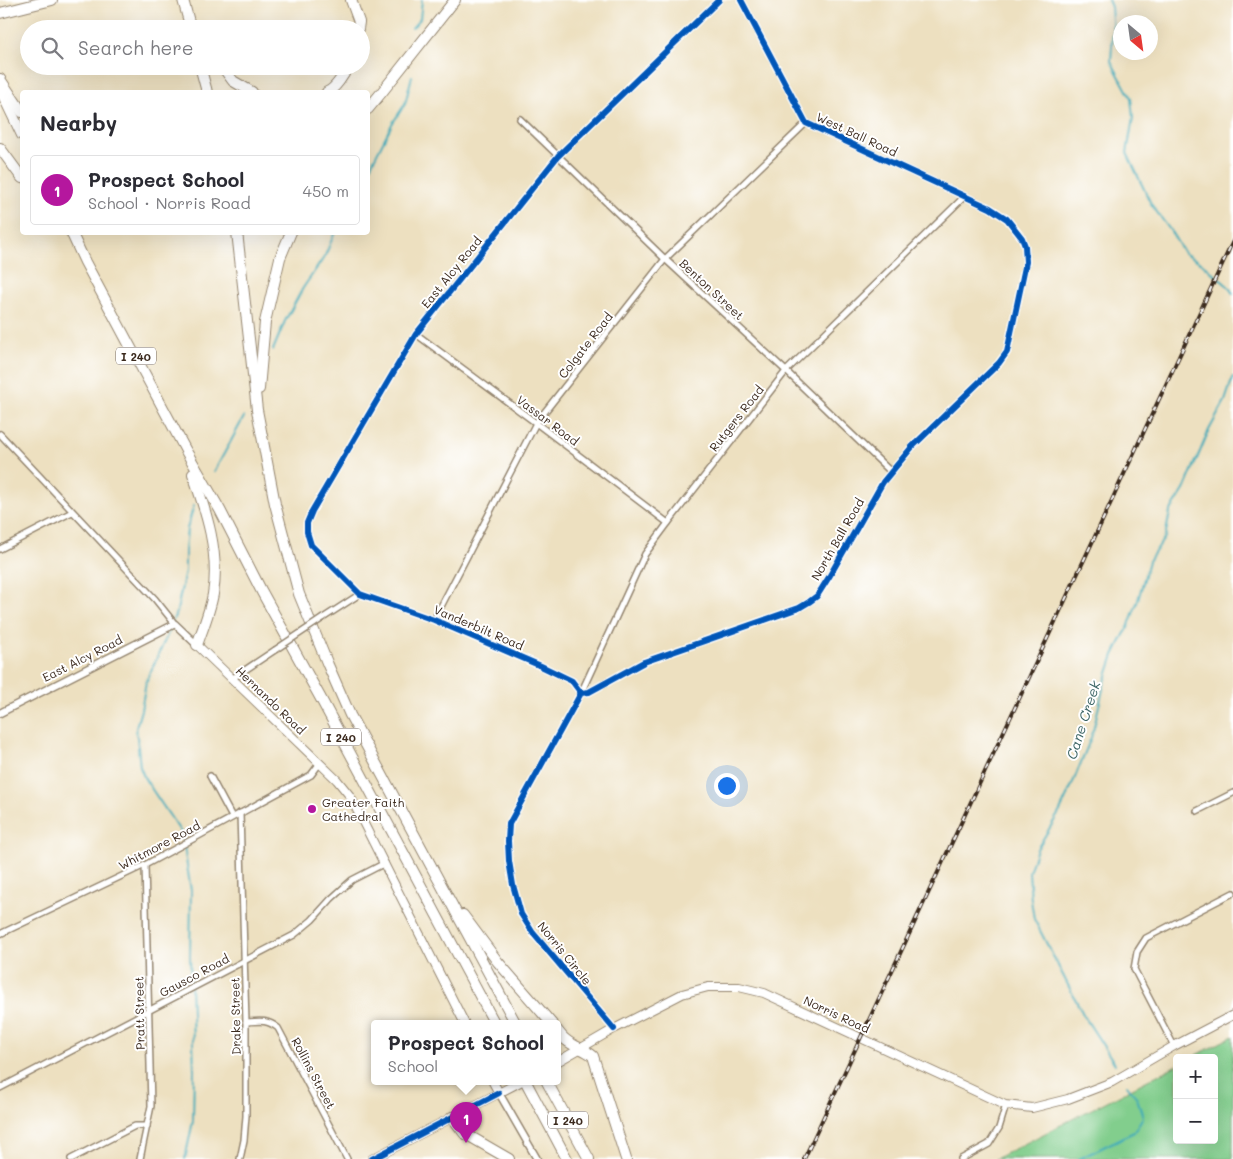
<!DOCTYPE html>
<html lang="en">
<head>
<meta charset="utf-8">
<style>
  body { margin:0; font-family:Mali,sans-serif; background:#f2f2f3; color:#2b2b33 }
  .controls { position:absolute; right:15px; bottom:15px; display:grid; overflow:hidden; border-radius:5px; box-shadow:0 5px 20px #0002 }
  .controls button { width:45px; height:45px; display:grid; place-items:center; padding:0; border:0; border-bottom:1px solid #e1e1e2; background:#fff; color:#2b2b33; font:25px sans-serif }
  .compass { position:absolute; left:1113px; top:15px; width:45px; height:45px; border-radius:50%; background:#fff; box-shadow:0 5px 20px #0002; rotate:151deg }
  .you { position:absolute; left:726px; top:785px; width:18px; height:18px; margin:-12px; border:4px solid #fff; border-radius:50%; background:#1a73e8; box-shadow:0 0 0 8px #1a73e833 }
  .badge { display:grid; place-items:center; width:32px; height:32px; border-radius:50%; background:#b5179e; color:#fff; font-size:16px; font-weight:700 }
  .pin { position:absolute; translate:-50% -41px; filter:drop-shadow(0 1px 2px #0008) }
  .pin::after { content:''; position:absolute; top:26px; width:18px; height:15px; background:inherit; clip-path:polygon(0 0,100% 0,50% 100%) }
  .popup { position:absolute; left:371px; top:1020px; width:190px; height:65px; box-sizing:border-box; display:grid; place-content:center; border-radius:5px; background:#fff; filter:drop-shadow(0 1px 4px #0005); font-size:16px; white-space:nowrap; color:#7c7c81 }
  .popup b { font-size:19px; color:#2b2b33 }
  .popup::after { content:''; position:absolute; left:50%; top:100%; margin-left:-10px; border:10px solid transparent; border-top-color:#fff }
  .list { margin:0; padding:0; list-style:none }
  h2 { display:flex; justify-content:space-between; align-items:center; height:65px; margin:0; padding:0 20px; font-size:21px }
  h2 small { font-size:16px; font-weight:400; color:#7c7c81 }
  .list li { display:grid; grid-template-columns:32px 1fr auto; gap:15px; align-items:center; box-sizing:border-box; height:70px; margin:0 10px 10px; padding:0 10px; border:1px solid #e1e1e2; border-radius:5px }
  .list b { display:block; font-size:19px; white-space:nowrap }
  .list p { margin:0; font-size:16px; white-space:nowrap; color:#7c7c81 }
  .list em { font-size:16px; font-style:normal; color:#7c7c81 }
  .icon { flex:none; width:28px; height:28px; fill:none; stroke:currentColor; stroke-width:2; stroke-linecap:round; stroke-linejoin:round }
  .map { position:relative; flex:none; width:1233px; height:1159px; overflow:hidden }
  .search { position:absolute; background:#fff; box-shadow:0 5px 20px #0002; left:20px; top:20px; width:350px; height:55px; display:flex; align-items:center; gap:12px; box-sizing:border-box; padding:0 18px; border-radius:28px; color:#7c7c81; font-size:19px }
  .panel { position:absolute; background:#fff; box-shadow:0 5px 20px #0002; left:20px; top:90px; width:350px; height:145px; border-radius:5px }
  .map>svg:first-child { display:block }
</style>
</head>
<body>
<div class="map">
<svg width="1233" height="1159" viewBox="0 0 1233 1159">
  <rect width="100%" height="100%" fill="#fff"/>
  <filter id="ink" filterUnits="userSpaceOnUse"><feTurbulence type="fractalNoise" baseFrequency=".02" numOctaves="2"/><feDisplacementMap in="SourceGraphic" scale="10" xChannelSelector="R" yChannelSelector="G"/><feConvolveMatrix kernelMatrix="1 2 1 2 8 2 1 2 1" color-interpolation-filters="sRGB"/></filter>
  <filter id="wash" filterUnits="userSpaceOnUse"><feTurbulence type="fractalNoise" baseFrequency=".0096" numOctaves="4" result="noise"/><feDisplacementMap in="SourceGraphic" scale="20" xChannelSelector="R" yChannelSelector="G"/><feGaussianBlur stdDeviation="1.12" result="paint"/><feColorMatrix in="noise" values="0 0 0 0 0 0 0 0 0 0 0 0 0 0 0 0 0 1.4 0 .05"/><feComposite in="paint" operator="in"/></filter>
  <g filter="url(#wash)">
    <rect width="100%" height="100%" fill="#ede0c0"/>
    <polygon fill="#82ce8d" stroke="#5e7c56" points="1233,1036 1233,1159 995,1159 1177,1065 1177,1140 1214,1140 1214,1058 1191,1058"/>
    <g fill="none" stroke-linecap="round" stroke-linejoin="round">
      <g stroke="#3baab9" stroke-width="2">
        <polyline points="1108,0 1111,7 1113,31 1111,61 1131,98 1133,118 1127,153 1151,204 1170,230 1184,253 1200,262 1229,287 1233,294"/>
        <polyline points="412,28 420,19 422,0"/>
        <polyline points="368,171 392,124 405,104 412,76"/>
        <polyline points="273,350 285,321 303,288 325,256 335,232"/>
        <polyline points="214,472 244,417"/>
        <polyline points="173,620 177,611 185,571 185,551 187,529 194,505"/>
        <polyline points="170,629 146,682 141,710 136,727 140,767 145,779 182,834 191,891 190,957 194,1070 193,1121 185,1159"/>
        <polyline points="1115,1064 1084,1016 1034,919 1031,900 1029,872 1037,849 1060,811 1072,785 1092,735 1104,685 1114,655 1129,625 1138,600 1149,561 1165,537 1170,512 1184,490 1209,430 1225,401 1233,377"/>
        <polyline points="1079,1159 1134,1132 1143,1117 1137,1098 1127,1085"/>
      </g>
    </g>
  </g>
  <g filter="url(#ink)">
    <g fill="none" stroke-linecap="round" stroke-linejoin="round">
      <defs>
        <g id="minor">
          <polyline points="520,119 665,259 786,371 891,472"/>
          <polyline points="416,334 536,423 668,523"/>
          <polyline points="0,434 155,599 175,624"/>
          <polyline points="0,549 72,512"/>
          <polyline points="323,618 360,594"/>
          <polyline points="434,620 536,423 665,259 806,123"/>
          <polyline points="233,678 275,650"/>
          <polyline points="581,693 572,681 541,666 434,620 360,594 311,545 307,532 307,523 312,511 416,334 558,156 719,0"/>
          <polyline points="581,693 645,554 668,523 786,371 964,197"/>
          <polyline points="210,776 232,817"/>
          <polyline points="1197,811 1233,793"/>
          <polyline points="240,813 246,1022 246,1116 244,1140 240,1159"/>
          <polyline points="0,934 145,865 311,775 320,763"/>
          <path d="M 246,1022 C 259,1021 267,1019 278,1028 L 347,1159"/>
          <polyline points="614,1029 533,933 521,914 513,885 509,861 508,841 509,824 581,693 589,692 644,662 799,608 809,602 817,596 829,577 883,482 912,447 999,363 1007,352 1026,262 1025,246 1022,238 1007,219 990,208 806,123 741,0"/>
          <polyline points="1174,1046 1134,969 1137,952 1146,938 1233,893"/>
          <polyline points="0,1088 294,935 312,920 331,899 352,880 385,863"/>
          <polyline points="71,1159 135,1126 147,1126"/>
          <polyline points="140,1159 151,1106 145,865"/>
          <polyline points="961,1159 989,1144 999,1128 1006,1105"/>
        </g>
        <g id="tertiary">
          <polyline points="0,713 175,624 197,645"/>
          <polyline points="499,1093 537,1159"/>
        </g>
        <g id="secondary">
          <polyline points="197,645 337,780 350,796 362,820 465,1024"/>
          <polyline points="557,1062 614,1029 682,994 708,987 739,987 764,993 1005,1105 1032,1108 1068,1099 1112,1082 1174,1046 1233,1015"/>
          <polyline points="493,1082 499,1093"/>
          <polyline points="372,1159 520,1082"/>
        </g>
        <g id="motorway">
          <polyline points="183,0 191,29"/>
          <polyline points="351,0 359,22 358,29"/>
          <polyline points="0,13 52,0"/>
          <polyline points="200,66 207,92"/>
          <polyline points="222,66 233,81 252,92"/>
          <polyline points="0,79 22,112"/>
          <polyline points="0,89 22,135"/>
          <path d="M 327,92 C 335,89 344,75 348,66"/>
          <polyline points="368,109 382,92 455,0"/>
          <polyline points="0,148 22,178"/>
          <polyline points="71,232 85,262 186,451 220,510 262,592 320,697 495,1024"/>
          <polyline points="237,232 257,410 275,504 299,594 328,665 350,715 516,1024"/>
          <polyline points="259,389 265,322 280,258 291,232"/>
          <path d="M 193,474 C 206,512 220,553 213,594 C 210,611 203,628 197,645"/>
          <polyline points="463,915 498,962 552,1024"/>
          <path d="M 557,1030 C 560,1034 563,1038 566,1040 C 574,1047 585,1049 593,1056 L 626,1159"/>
          <polyline points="526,1082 567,1159"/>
          <polyline points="547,1082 589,1159"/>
          <polyline points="452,1117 464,1133 509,1159"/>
        </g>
      </defs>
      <use href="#minor" stroke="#94856f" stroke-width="8"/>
      <use href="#tertiary" stroke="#94856f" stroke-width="9"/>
      <use href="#secondary" stroke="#94856f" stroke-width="10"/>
      <use href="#motorway" stroke="#94856f" stroke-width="12"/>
      <use href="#minor" stroke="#fff" stroke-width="5"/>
      <use href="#tertiary" stroke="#fff" stroke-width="6"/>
      <use href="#secondary" stroke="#fff" stroke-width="8"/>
      <use href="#motorway" stroke="#fff" stroke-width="10"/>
      <defs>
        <polyline id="rail" points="804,1159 1233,241"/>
      </defs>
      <use href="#rail" stroke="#3b2a1e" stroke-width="4"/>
      <use href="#rail" stroke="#fff" stroke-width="2" stroke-dasharray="5.5" stroke-linecap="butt"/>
      <defs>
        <polyline id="minor-bridge" points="275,650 323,618"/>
      </defs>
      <use href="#minor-bridge" stroke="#94856f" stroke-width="8" stroke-linecap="butt"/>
      <use href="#minor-bridge" stroke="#fff" stroke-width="5"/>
      <defs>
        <g id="cycleway">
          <polyline points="581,693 572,681 541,666 434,620 360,594 311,545 307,532 307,523 312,511 416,334 558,156 719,0"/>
          <polyline points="614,1029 533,933 521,914 513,885 509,861 508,841 509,824 581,693 589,692 644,662 799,608 809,602 817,596 829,577 883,482 912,447 999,363 1007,352 1026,262 1025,246 1022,238 1007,219 990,208 806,123 741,0"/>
          <polyline points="372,1159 499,1093"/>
        </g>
      </defs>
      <use href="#cycleway" stroke="#fff" stroke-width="9"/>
      <use href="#cycleway" stroke="#0057b8" stroke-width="6"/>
    </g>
  </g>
  <circle fill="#b5179e" stroke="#fff" stroke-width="2" cx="312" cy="809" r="5"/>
  <g text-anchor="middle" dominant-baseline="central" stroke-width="4" stroke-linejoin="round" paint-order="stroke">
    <g fill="#fff" stroke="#766a62" stroke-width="1">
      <rect x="116" y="347.5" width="40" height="17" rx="4"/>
      <rect x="321" y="728.5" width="40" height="17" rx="4"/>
      <rect x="548" y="1111.5" width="40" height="17" rx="4"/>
    </g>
    <g font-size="11" font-weight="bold" fill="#3b2a1e">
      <text x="136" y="356">I 240</text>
      <text x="341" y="737">I 240</text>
      <text x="568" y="1120">I 240</text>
    </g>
    <g font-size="12" fill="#3b2a1e" stroke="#fff">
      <text transform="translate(857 134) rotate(25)">West Ball Road</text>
      <text transform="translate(451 272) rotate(-51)">East Alcy Road</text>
      <text transform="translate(712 289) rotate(43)">Benton Street</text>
      <text transform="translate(585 345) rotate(-52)">Colgate Road</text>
      <text transform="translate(736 418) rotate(-52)">Rutgers Road</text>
      <text transform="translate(548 420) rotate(37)">Vassar Road</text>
      <text transform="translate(837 539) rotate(-60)">North Ball Road</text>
      <text transform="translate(479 627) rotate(23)">Vanderbilt Road</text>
      <text transform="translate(82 658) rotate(-27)">East Alcy Road</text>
      <text transform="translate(271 700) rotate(44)">Hernando Road</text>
      <text transform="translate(159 845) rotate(-28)">Whitmore Road</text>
      <text transform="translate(565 953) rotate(51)">Norris Circle</text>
      <text transform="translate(194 975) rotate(-28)">Gausco Road</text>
      <text transform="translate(139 1013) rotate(-91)">Pratt Street</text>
      <text transform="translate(837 1014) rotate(25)">Norris Road</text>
      <text transform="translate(235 1016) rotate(-91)">Drake Street</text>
      <text transform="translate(314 1073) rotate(62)">Rollins Street</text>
    </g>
    <g font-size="12" fill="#3b2a1e" stroke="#fff" text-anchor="start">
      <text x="322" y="802">Greater Faith<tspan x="322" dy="14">Cathedral</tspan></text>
    </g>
    <g font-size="14" font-style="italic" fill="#3b6464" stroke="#fff">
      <text transform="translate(1083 720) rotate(-72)">Cane Creek</text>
    </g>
  </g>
</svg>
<div class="controls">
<button>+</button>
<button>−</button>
</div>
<svg class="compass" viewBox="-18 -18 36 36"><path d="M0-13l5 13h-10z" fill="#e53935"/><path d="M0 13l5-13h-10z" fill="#7c7c81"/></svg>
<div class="you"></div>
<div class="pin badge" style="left:466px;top:1143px">1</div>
<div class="popup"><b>Prospect School</b>School</div>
<div class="search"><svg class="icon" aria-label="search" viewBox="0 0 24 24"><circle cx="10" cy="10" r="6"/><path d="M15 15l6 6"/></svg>Search here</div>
<section class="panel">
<h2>Nearby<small></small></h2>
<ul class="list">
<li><span class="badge">1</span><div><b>Prospect School</b><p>School · Norris Road</p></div><em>450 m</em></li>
</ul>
</section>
</div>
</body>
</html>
